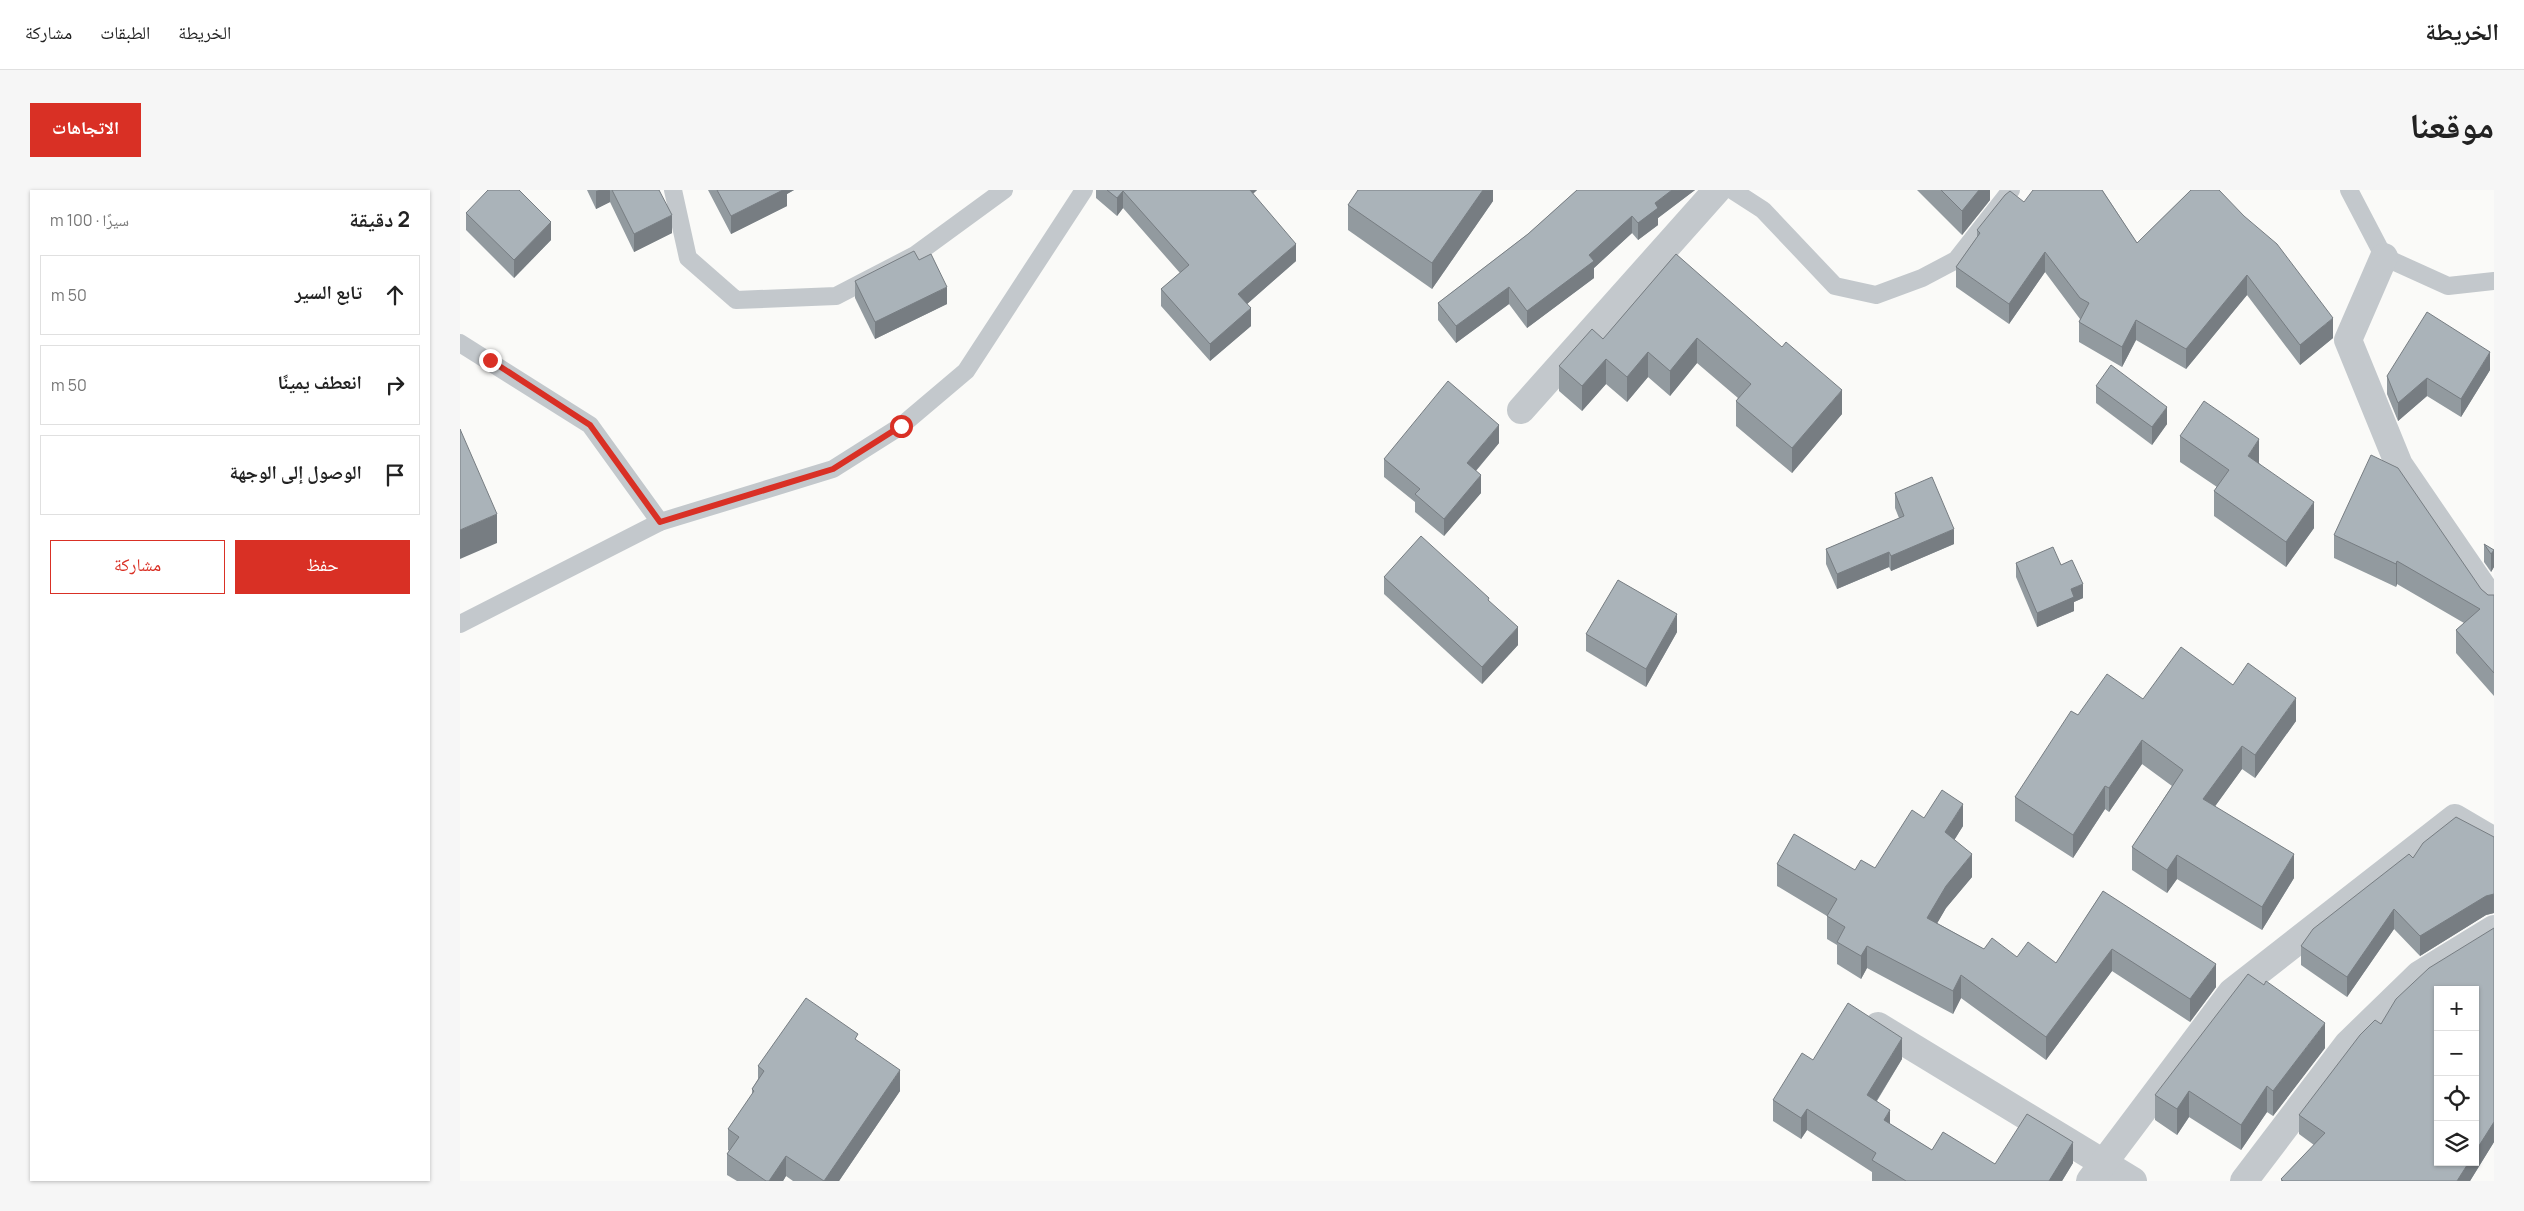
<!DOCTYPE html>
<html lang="ar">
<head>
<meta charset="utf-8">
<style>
  body { margin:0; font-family:Manrope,"Noto Naskh Arabic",sans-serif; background:#f6f6f6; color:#222; direction:rtl }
  .controls { position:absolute; right:15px; bottom:15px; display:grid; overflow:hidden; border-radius:0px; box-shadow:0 1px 4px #0004 }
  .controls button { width:45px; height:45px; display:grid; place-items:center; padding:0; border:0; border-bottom:1px solid #e0e0e0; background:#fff; color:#222; font:25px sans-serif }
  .stop { position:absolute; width:15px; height:15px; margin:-11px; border:4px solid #d93025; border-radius:50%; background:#fff }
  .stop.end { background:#d93025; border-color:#fff; box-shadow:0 1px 5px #0008 }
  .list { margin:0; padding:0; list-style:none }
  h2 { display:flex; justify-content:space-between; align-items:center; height:65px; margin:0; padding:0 20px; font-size:21px }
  h2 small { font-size:16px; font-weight:400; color:#767676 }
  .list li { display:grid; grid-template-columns:32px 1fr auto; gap:15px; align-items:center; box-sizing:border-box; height:80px; margin:0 10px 10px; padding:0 10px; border:1px solid #e0e0e0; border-radius:0px }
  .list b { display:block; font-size:19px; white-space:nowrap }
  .list em { font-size:16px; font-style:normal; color:#767676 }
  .actions { display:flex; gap:10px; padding:15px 20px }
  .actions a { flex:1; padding:11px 0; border:1px solid #d93025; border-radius:0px; text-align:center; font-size:18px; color:#d93025 }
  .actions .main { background:#d93025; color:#fff }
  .icon { flex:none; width:28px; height:28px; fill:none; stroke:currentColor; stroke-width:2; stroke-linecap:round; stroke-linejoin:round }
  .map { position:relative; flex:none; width:2034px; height:991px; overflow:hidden; direction:ltr; border-radius:0px }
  header { display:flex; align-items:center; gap:30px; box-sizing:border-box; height:70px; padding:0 25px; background:#fff; border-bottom:1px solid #e0e0e0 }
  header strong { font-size:24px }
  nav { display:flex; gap:28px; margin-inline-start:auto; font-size:18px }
  .intro { display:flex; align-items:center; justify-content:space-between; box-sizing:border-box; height:120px; padding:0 30px }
  h1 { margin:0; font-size:35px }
  .button { padding:12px 22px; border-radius:0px; background:#d93025; color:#fff; font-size:18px; font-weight:700 }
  main { display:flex; gap:30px; padding:0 30px }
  aside { flex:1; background:#fff; border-radius:0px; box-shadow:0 1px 4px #0004 }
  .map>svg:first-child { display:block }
</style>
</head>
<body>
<header>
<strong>الخريطة</strong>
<nav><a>الخريطة</a><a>الطبقات</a><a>مشاركة</a></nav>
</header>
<div class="intro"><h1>موقعنا</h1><a class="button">الاتجاهات</a></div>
<main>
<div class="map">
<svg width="2034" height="991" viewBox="0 0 2034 991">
  <rect width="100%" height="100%" fill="#fafaf8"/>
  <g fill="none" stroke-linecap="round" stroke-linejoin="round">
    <g stroke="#c3c8cc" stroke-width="18">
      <polyline points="213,0 228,68 276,110 376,106 455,65 544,0"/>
      <polyline points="1272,0 1303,20 1375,96 1416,105 1462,88 1496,70 1551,0"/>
      <polyline points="1889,0 1924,67 1988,96 2034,91"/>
      <polyline points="0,153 130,235 200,332"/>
      <polyline points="0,434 200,332 373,279 441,236 506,181 624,0"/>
    </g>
    <g stroke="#c3c8cc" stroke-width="28">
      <polyline points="1924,67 1888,150 1939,275 2034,414"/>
      <polyline points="1061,220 1257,0"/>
      <polyline points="1418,836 1673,991"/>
      <polyline points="1630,991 1772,802 1995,628 2034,651"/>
      <polyline points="1784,991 1888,854 1959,785 2034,739"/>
    </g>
  </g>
  <g fill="#929a9f">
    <polygon points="127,0 199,0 212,43 174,62 150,12 136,19"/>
    <polygon points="248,0 334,0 327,4 327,16 271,44"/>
    <polygon points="636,0 797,0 793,4 836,71 787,114 791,136 750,171 701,116 701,99 720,83 663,18 657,26 636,8"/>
    <polygon points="1033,0 1033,11 972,99 888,40 888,15"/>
    <polygon points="1117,0 1235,0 1198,28 1198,35 1178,50 1172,43 1134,78 1134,88 1067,138 1049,114 996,153 978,130 978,113 1068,44"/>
    <polygon points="1457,0 1530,0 1530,10 1502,45"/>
    <polygon points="1731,0 1873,148 1840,175 1787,105 1726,179 1676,150 1662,177 1619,152 1619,132 1620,129 1585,82 1549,134 1496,97 1496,77 1517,47 1517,40 1564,12 1643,1 1677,53"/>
    <polygon points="6,23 91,50 54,88 6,40"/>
    <polygon points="1216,64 1382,224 1332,283 1276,236 1276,211 1278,208 1237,173 1210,206 1188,187 1167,212 1146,194 1122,221 1099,201 1099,176 1143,149"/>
    <polygon points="459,70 487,114 415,149 395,108 395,91"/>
    <polygon points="2030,180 2001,227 1967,206 1938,231 1927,204 1927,186"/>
    <polygon points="1636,196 1707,234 1692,255 1636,213"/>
    <polygon points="1720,246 1799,273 1854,338 1826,377 1754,326 1754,301 1757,297 1720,272"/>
    <polygon points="1039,253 1016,281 1021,303 984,346 955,322 955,312 924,287 924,269"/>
    <polygon points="1435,303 1494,354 1431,381 1429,377 1377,399 1366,374 1366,359 1439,328 1435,318"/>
    <polygon points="1874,345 2021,399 2028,405 2034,405 2034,506 1996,463 1996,440 2004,433 1937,394 1936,397 1874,368"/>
    <polygon points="2024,354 2034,360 2034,377 2031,382 2024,372"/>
    <polygon points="1556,373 1601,375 1623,408 1614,412 1614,421 1577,437 1556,387"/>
    <polygon points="924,387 1058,455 1022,494 924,404"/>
    <polygon points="1217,442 1186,497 1126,461 1126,444"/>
    <polygon points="1773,495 1836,531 1795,588 1782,579 1755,616 1834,688 1802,740 1717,689 1707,703 1672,680 1672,657 1712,596 1682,574 1649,622 1645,619 1613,668 1555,631 1555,607 1618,525 1683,509"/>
    <polygon points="1464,628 1503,636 1494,650 1512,687 1486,718 1477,733 1524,759 1557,767 1596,773 1643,701 1756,797 1730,832 1652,781 1586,870 1501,808 1493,824 1407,778 1401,789 1377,774 1377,755 1367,749 1367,726 1317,696 1317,674 1395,680 1415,678"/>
    <polygon points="2034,647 2034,723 2026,725 1960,766 1934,739 1887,807 1841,775 1841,756 1953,668"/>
    <polygon points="2034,738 2034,952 2010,991 1821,991 1821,989 1854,955 1839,944 1839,925 1921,834"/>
    <polygon points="398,851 440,901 379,991 333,991 326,986 323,991 277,991 267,985 267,964 269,961 268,960 268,939 292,905 292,899 298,889 298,876"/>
    <polygon points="1865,858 1813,926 1807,922 1781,960 1729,927 1717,945 1695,930 1695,905"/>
    <polygon points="1442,869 1417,911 1430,934 1472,960 1535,974 1613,973 1602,991 1412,991 1412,982 1347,940 1341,949 1313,931 1313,910 1353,870"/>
  </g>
  <g fill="#777d82">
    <polygon points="139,0 150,0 150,12 136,19 136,1"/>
    <polygon points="322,0 334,0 327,4 327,16 271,44 271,26"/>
    <polygon points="784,0 797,0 784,11"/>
    <polygon points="1023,0 1033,0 1033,11 972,99 972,73"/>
    <polygon points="1212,0 1235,0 1198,28 1198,35 1178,50 1178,33 1195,13"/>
    <polygon points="1519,0 1530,0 1530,10 1502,45 1502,21"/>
    <polygon points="663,1 663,18 657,26 657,8"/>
    <polygon points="212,25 212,43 174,62 174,44"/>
    <polygon points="1172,26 1172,43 1134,78 1134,88 1067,138 1067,121"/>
    <polygon points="91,32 91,50 54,88 54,70"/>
    <polygon points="836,54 836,71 778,122 778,104"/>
    <polygon points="1585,62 1585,82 1549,134 1549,114"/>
    <polygon points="1787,85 1787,105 1726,179 1726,159"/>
    <polygon points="487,97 487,114 415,149 415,132"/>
    <polygon points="1049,97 1049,114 996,153 996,136"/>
    <polygon points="791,118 791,136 750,171 750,154"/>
    <polygon points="1873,128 1873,148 1840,175 1840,155"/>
    <polygon points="1676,130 1676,150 1662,177 1662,157"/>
    <polygon points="1237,148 1237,173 1210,206 1210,181"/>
    <polygon points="1188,162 1188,187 1167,212 1167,187"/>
    <polygon points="2030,162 2030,180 2001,227 2001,209"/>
    <polygon points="1146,169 1146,194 1122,221 1122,196"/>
    <polygon points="1967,188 1967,206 1938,231 1938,213"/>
    <polygon points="1382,200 1382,224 1332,283 1332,258"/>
    <polygon points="1707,217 1707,234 1692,255 1692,237"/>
    <polygon points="1039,235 1039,253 1007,291 1007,273"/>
    <polygon points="1799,249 1799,275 1788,266"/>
    <polygon points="1021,285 1021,303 984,346 984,329"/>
    <polygon points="1854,312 1854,338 1826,377 1826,352"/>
    <polygon points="37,324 37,353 0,369 0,340"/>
    <polygon points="1494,339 1494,354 1431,381 1431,366"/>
    <polygon points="2034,360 2034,377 2031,382 2031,364"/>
    <polygon points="1429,362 1429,377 1377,399 1377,384"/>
    <polygon points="1937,371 1937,394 1936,397 1936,374"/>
    <polygon points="1623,394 1623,408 1614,412 1614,421 1577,437 1577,423 1611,399"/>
    <polygon points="1217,424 1217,442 1186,497 1186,479"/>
    <polygon points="1058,437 1058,455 1022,494 1022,477"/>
    <polygon points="1836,508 1836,531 1795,588 1795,565"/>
    <polygon points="1682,550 1682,574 1649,622 1649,598"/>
    <polygon points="1782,556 1782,579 1743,633 1743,609"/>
    <polygon points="1645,596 1645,619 1613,668 1613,645"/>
    <polygon points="1503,614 1503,636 1485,665 1485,642"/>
    <polygon points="1512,664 1512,687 1486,718 1467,751 1467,728 1486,696"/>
    <polygon points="1834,664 1834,688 1802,740 1802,717"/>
    <polygon points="1717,665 1717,689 1707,703 1707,680"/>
    <polygon points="2034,704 2034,723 2026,725 1960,766 1960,746 2026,706"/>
    <polygon points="1934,719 1934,739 1887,807 1887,787"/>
    <polygon points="1407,756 1407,778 1401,789 1401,766"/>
    <polygon points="1652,759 1652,781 1586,870 1586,847"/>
    <polygon points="1756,774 1756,797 1730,832 1730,809"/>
    <polygon points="1501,785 1501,808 1493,824 1493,801"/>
    <polygon points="1865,833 1865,858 1813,926 1813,901"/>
    <polygon points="1442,848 1442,869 1407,926 1407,905"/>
    <polygon points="440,880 440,901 379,991 364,991"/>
    <polygon points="1807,896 1807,922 1781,960 1781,935"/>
    <polygon points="1729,901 1729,927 1717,945 1717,919"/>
    <polygon points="1347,919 1347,940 1341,949 1341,928"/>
    <polygon points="1430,920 1430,941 1424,930"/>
    <polygon points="2034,932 2034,952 2010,991 1997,991 2009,972 2015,972 2015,962"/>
    <polygon points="1613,952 1613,973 1602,991 1589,991"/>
    <polygon points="326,966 326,986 323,991 309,991"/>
  </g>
  <g fill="#aab3b9" stroke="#777d82">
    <polygon points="28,0 59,0 91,32 54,70 6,23"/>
    <polygon points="152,0 199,0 212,25 174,44"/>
    <polygon points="257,0 323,0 271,26"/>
    <polygon points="647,0 790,0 836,54 778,104 791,118 750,154 701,99 729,75 663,1 657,8"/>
    <polygon points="898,0 1023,0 972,73 888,15"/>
    <polygon points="1117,0 1212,0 1195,13 1198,18 1178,33 1172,26 1129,65 1134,71 1067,121 1049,97 996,136 978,113 1068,44"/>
    <polygon points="1481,0 1519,0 1502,21"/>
    <polygon points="1573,0 1642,0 1677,53 1731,0 1759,0 1784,26 1817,54 1873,128 1840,155 1787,85 1726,159 1676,130 1662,157 1619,132 1629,113 1620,108 1585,62 1549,114 1496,77 1520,43 1517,40 1545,5 1550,1 1564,12"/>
    <polygon points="454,61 459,70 471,64 487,97 415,132 395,91"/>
    <polygon points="1216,64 1322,157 1326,152 1382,200 1332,258 1276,211 1291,194 1237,148 1210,181 1188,162 1167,187 1146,169 1122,196 1099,176 1132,139 1143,149"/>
    <polygon points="1967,122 2030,162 2001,209 1967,188 1938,213 1927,186"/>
    <polygon points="1651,175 1707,217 1692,237 1636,196"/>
    <polygon points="988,191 1039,235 1007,273 1021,285 984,329 955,304 960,299 924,269"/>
    <polygon points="1744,211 1799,249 1788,266 1854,312 1826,352 1754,301 1769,280 1720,246"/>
    <polygon points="0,239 37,324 0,340"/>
    <polygon points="1911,265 1938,278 2021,399 2028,405 2034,405 2034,483 1996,440 2020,419 1937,371 1936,374 1874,345"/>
    <polygon points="1472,287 1494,339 1431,366 1429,362 1377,384 1366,359 1444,326 1435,303"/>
    <polygon points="961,346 1029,408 1028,410 1058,437 1022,477 924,387"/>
    <polygon points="2024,354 2034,360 2031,364"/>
    <polygon points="1593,357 1601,375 1612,370 1623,394 1611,399 1614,407 1577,423 1556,373"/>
    <polygon points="1158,390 1217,424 1186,479 1126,444"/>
    <polygon points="1721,457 1773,495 1788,473 1836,508 1795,565 1782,556 1743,609 1834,664 1802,717 1717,665 1707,680 1672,657 1723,580 1682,550 1649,598 1645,596 1613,645 1555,607 1611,521 1618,525 1647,484 1683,509"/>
    <polygon points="1482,600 1503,614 1485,642 1512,664 1486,696 1467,728 1524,759 1532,748 1557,767 1568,752 1596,773 1643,701 1756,774 1730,809 1652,759 1586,847 1501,785 1493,801 1407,756 1401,766 1377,752 1385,737 1367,726 1377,709 1317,674 1334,644 1395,680 1401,670 1415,678 1452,620 1464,628"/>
    <polygon points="1996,627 2034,647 2034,704 2026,706 1960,746 1934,719 1887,787 1841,756 1853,739 1949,664 1953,668 1963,653"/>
    <polygon points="2034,738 2034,932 2015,962 2015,800 1978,800 1978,972 2009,972 1997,991 1823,991 1821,989 1865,943 1839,925 1900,845 1915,830 1921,834 1936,809 1969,778"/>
    <polygon points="1788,784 1804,795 1806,791 1865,833 1813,901 1807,896 1781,935 1729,901 1717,919 1695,905"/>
    <polygon points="346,808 398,844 395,849 440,880 364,991 326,966 309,991 306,991 267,964 279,947 268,939 294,901 292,899 304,881 298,876"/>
    <polygon points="1388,813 1442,848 1407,905 1430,920 1424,930 1472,960 1483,942 1535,974 1567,924 1613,952 1589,991 1446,991 1412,970 1416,963 1347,919 1341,928 1313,910 1342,863 1353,870"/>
  </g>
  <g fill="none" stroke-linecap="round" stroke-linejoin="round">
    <polyline stroke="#d93025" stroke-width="6" points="30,170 130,235 200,332 373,279 441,236"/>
  </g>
</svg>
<div class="controls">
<button>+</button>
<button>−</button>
<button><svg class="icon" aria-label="locate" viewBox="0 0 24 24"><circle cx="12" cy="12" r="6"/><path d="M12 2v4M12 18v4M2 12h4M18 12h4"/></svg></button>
<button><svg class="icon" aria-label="layers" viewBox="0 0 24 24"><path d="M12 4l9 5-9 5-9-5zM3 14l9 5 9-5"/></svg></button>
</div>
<div class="stop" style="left:441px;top:236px"></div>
<div class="stop end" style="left:30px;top:170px"></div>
</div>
<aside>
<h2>2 دقيقة<small>سيرًا · 100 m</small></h2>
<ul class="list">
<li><svg class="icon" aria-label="ahead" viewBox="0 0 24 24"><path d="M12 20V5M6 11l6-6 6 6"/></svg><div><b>تابع السير</b></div><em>50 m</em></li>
<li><svg class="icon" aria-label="right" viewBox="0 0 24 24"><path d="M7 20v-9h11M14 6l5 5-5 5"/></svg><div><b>انعطف يمينًا</b></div><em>50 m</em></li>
<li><svg class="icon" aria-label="arrive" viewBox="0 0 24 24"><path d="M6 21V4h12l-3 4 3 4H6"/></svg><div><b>الوصول إلى الوجهة</b></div></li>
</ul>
<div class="actions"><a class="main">حفظ</a><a>مشاركة</a></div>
</aside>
</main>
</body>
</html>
